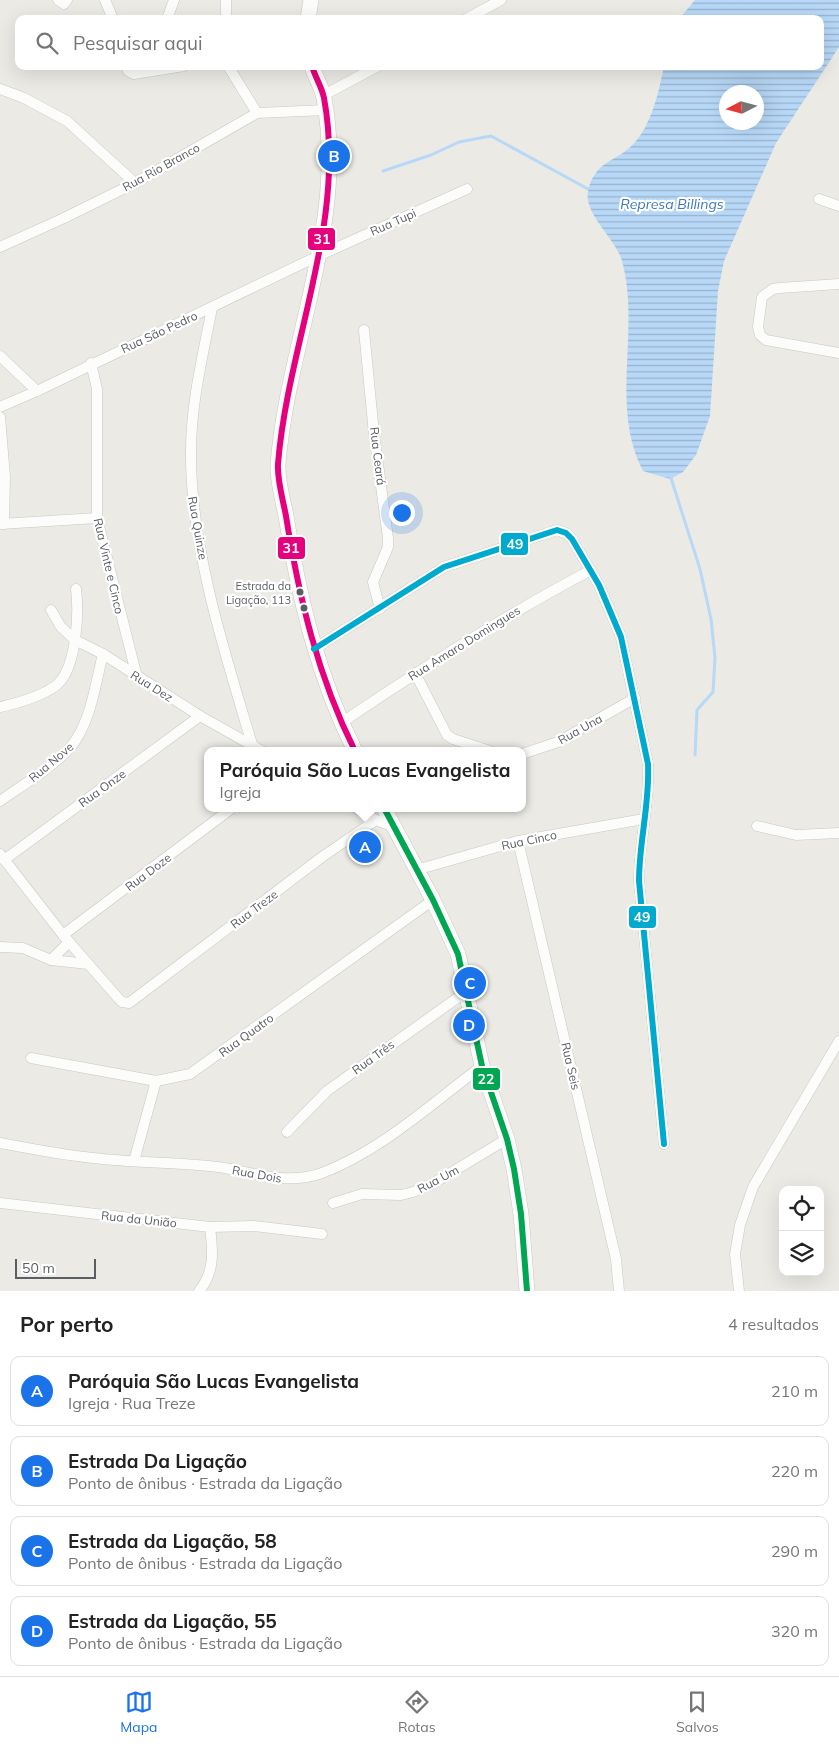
<!DOCTYPE html>
<html lang="pt">
<head>
<meta charset="utf-8">
<style>
  body { margin:0; font-family:Mulish,sans-serif; background:#f6f6f6; color:#222 }
  .controls { position:absolute; right:15px; bottom:15px; display:grid; overflow:hidden; border-radius:10px; box-shadow:0 5px 20px #0002 }
  .controls button { width:45px; height:45px; display:grid; place-items:center; padding:0; border:0; border-bottom:1px solid #e0e0e0; background:#fff; color:#222; font:25px sans-serif }
  .compass { position:absolute; left:719px; top:85px; width:45px; height:45px; border-radius:50%; background:#fff; box-shadow:0 5px 20px #0002; rotate:264deg }
  .scale { position:absolute; left:15px; bottom:12px; width:81px; box-sizing:border-box; padding-left:5px; border:2px solid #5a5e63; border-top:0; font-size:14px; line-height:18px; white-space:nowrap; color:#5a5e63; -webkit-text-stroke:4px #fff; paint-order:stroke }
  .you { position:absolute; left:401px; top:512px; width:18px; height:18px; margin:-12px; border:4px solid #fff; border-radius:50%; background:#1a73e8; box-shadow:0 0 0 8px #1a73e833 }
  .badge { display:grid; place-items:center; width:32px; height:32px; border-radius:50%; background:#1a73e8; color:#fff; font-size:16px; font-weight:700 }
  .pin { position:absolute; translate:-50% -50%; border:2px solid #fff; box-shadow:0 1px 5px #0006 }
  .popup { position:absolute; left:204px; top:747px; width:322px; height:65px; box-sizing:border-box; display:grid; place-content:center; border-radius:10px; background:#fff; filter:drop-shadow(0 1px 4px #0005); font-size:16px; white-space:nowrap; color:#767676 }
  .popup b { font-size:19px; color:#222 }
  .popup::after { content:''; position:absolute; left:50%; top:100%; margin-left:-10px; border:10px solid transparent; border-top-color:#fff }
  .list { margin:0; padding:0; list-style:none }
  h2 { display:flex; justify-content:space-between; align-items:center; height:65px; margin:0; padding:0 20px; font-size:21px }
  h2 small { font-size:16px; font-weight:400; color:#767676 }
  .list li { display:grid; grid-template-columns:32px 1fr auto; gap:15px; align-items:center; box-sizing:border-box; height:70px; margin:0 10px 10px; padding:0 10px; border:1px solid #e0e0e0; border-radius:10px }
  .list b { display:block; font-size:19px; white-space:nowrap }
  .list p { margin:0; font-size:16px; white-space:nowrap; color:#767676 }
  .list em { font-size:16px; font-style:normal; color:#767676 }
  .icon { flex:none; width:28px; height:28px; fill:none; stroke:currentColor; stroke-width:2; stroke-linecap:round; stroke-linejoin:round }
  .map { position:relative; flex:none; width:839px; height:1291px; overflow:hidden }
  .search { position:absolute; background:#fff; box-shadow:0 5px 20px #0002; left:15px; right:15px; top:15px; height:55px; display:flex; align-items:center; gap:12px; box-sizing:border-box; padding:0 18px; border-radius:10px; color:#767676; font-size:19px }
  .sheet { height:385px; background:#fff }
  nav { display:flex; justify-content:space-around; align-items:center; box-sizing:border-box; height:70px; border-top:1px solid #e0e0e0; background:#fff; font-size:14px; color:#767676 }
  nav a { display:grid; justify-items:center; gap:2px }
  nav .on { color:#1a73e8 }
  .map>svg:first-child { display:block }
</style>
</head>
<body>
<div class="map">
<svg width="839" height="1291" viewBox="0 0 839 1291">
  <defs>
    <pattern id="water-rules" width="6" height="5" patternUnits="userSpaceOnUse" patternTransform="scale(1.25)"><rect width="6" height="5" fill="#b7d8f7"/><path d="M0 2.5h6" fill="none" stroke="#98b2cc"/></pattern>
  </defs>
  <rect width="100%" height="100%" fill="#ebeae5"/>
  <path fill="url(#water-rules)" fill-rule="evenodd" d="M 695,0 L 839,0 L 839,47 L 776,143 L 724,261 L 718,291 L 710,416 L 696,455 L 683,472 L 670,479 L 643,471 C 609,406 641,330 622,261 C 616,238 580,212 589,187 C 597,162 611,163 628,149 C 650,132 659,92 664,66 L 820,66 L 820,19 L 679,19 ZM 726,92 L 756,92 L 756,122 L 726,122 Z"/>
  <g fill="none" stroke-linecap="round" stroke-linejoin="round">
    <g stroke="#b7d8f7" stroke-width="3">
      <polyline points="383,171 431,155 459,142 491,136 588,189"/>
      <polyline points="670,475 700,569 711,619 715,658 713,692 697,710 695,755"/>
    </g>
    <defs>
      <g id="street">
        <polyline points="58,0 64,4 67,0"/>
        <polyline points="105,0 113,19"/>
        <polyline points="167,19 174,0"/>
        <polyline points="226,19 226,0"/>
        <polyline points="466,19 501,0"/>
        <polyline points="126,66 128,71 134,74 184,66"/>
        <polyline points="228,66 257,113"/>
        <polyline points="0,89 24,98 67,121 135,183"/>
        <polyline points="324,95 378,66"/>
        <polyline points="819,199 839,206"/>
        <polyline points="0,247 64,218 135,183 257,113 326,110"/>
        <polyline points="839,284 779,288 773,289 762,297 758,327 760,335 766,340 839,353"/>
        <path d="M 212,308 C 203,355 191,403 191,451 C 190,546 225,654 252,744"/>
        <polyline points="364,330 374,434 388,538 388,547 373,582 380,609"/>
        <polyline points="0,356 37,391"/>
        <polyline points="91,363 97,389 97,518 137,677"/>
        <polyline points="0,407 37,391 318,256 467,189"/>
        <polyline points="0,417 5,477 4,524"/>
        <polyline points="0,524 97,518"/>
        <polyline points="51,610 61,627 75,640 103,654 200,716 262,751"/>
        <path d="M 314,649 L 444,567 L 557,530 L 566,533 L 572,539 L 599,585 L 621,637 L 648,764 C 650,803 639,842 639,881 L 664,1144"/>
        <polyline points="415,673 447,735 453,739 490,751"/>
        <path d="M 0,707 C 18,703 39,697 54,687 C 77,672 79,613 76,589"/>
        <path d="M 341,723 C 422,668 504,616 591,570"/>
        <polyline points="522,754 558,742 635,698"/>
        <path d="M 0,801 C 21,786 65,760 77,738 C 92,714 96,681 103,654"/>
        <polyline points="356,808 376,820"/>
        <polyline points="757,826 796,835 839,833"/>
        <polyline points="518,841 616,1259 619,1291"/>
        <polyline points="0,854 63,935 118,998 122,1002 129,1003 322,857 376,820 392,826"/>
        <polyline points="4,860 200,716"/>
        <polyline points="416,870 518,841 644,819"/>
        <polyline points="63,935 232,808"/>
        <polyline points="0,947 23,948 51,960 88,964"/>
        <polyline points="51,960 69,942"/>
        <polyline points="31,1058 156,1081 190,1074 433,900"/>
        <polyline points="287,1132 327,1091 467,991"/>
        <path d="M 0,1143 C 31,1149 62,1155 93,1158 C 135,1163 177,1162 218,1167 C 254,1172 286,1186 322,1173 C 382,1150 431,1104 482,1066"/>
        <polyline points="134,1161 156,1081"/>
        <path d="M 0,1203 L 210,1227 C 213,1251 215,1272 199,1291"/>
        <polyline points="333,1203 362,1194 401,1195 413,1192 432,1184 507,1139"/>
        <polyline points="210,1227 254,1226 322,1234"/>
        <polyline points="739,1291 735,1254 740,1225 753,1187 839,1041"/>
      </g>
      <g id="secondary">
        <polyline points="308,19 311,0"/>
        <path d="M 312,66 C 315,77 322,87 324,98 C 347,222 288,341 278,464 C 277,480 283,500 286,516 C 299,598 318,677 355,751"/>
        <polyline points="384,808 433,900 458,954 482,1066 507,1139 514,1169 521,1214 527,1291"/>
      </g>
    </defs>
    <use href="#street" stroke="#c7c7c5" stroke-width="11"/>
    <use href="#secondary" stroke="#c7c8c7" stroke-width="16"/>
    <use href="#street" stroke="#fcfcfb" stroke-width="10"/>
    <use href="#secondary" stroke="#fcfcfb" stroke-width="15"/>
    <defs>
      <path id="bus-1" d="M 312,66 C 315,77 322,87 324,98 C 347,222 288,341 278,464 C 277,480 283,500 286,516 C 299,598 318,677 355,751"/>
      <polyline id="bus-2" points="384,808 433,900 458,954 482,1066 507,1139 514,1169 521,1214 527,1291"/>
      <path id="bus-3" d="M 314,649 L 444,567 L 557,530 L 566,533 L 572,539 L 599,585 L 621,637 L 648,764 C 650,803 639,842 639,881 L 664,1144"/>
    </defs>
    <use href="#bus-1" stroke="#fff" stroke-width="10"/>
    <use href="#bus-2" stroke="#fff" stroke-width="10"/>
    <use href="#bus-3" stroke="#fff" stroke-width="10"/>
    <use href="#bus-1" stroke="#e5007d" stroke-width="6"/>
    <use href="#bus-2" stroke="#00a651" stroke-width="6"/>
    <use href="#bus-3" stroke="#00a9ce" stroke-width="6"/>
  </g>
  <g fill="#5a5e63" stroke="#fff" stroke-width="2">
    <circle cx="300" cy="592" r="4.5"/>
    <circle cx="304" cy="608" r="4.5"/>
  </g>
  <g text-anchor="middle" dominant-baseline="central" stroke-width="4.5" stroke-linejoin="round" paint-order="stroke">
    <g font-size="11" fill="#5a5e63" stroke="#fff" text-anchor="end">
      <text x="291" y="586">Estrada da<tspan x="291" dy="14">Ligação, 113</tspan></text>
    </g>
    <g font-size="12" fill="#5a5e63" stroke="#fff">
      <text transform="translate(161 167) rotate(-29)">Rua Rio Branco</text>
      <text transform="translate(393 222) rotate(-24)">Rua Tupi</text>
      <text transform="translate(159 332) rotate(-25)">Rua São Pedro</text>
      <text transform="translate(378 456) rotate(83)">Rua Ceará</text>
      <text transform="translate(198 528) rotate(80)">Rua Quinze</text>
      <text transform="translate(109 566) rotate(77)">Rua Vinte e Cinco</text>
      <text transform="translate(464 643) rotate(-32)">Rua Amaro Domingues</text>
      <text transform="translate(152 686) rotate(32)">Rua Dez</text>
      <text transform="translate(580 729) rotate(-29)">Rua Una</text>
      <text transform="translate(51 762) rotate(-40)">Rua Nove</text>
      <text transform="translate(102 788) rotate(-36)">Rua Onze</text>
      <text transform="translate(529 840) rotate(-12)">Rua Cinco</text>
      <text transform="translate(148 872) rotate(-37)">Rua Doze</text>
      <text transform="translate(254 909) rotate(-37)">Rua Treze</text>
      <text transform="translate(246 1035) rotate(-36)">Rua Quatro</text>
      <text transform="translate(373 1057) rotate(-36)">Rua Três</text>
      <text transform="translate(571 1066) rotate(77)">Rua Seis</text>
      <text transform="translate(257 1174) rotate(10)">Rua Dois</text>
      <text transform="translate(438 1179) rotate(-28)">Rua Um</text>
      <text transform="translate(139 1219) rotate(6)">Rua da União</text>
    </g>
    <g font-size="14" font-style="italic" fill="#3e76bc" stroke="#fff">
      <text x="672" y="204">Represa Billings</text>
    </g>
  </g>
  <g stroke="#fff" stroke-width="2">
    <rect x="307" y="227" width="29" height="24" rx="5" fill="#e5007d"/>
    <rect x="500" y="532" width="29" height="24" rx="5" fill="#00a9ce"/>
    <rect x="277" y="536" width="29" height="24" rx="5" fill="#e5007d"/>
    <rect x="628" y="905" width="29" height="24" rx="5" fill="#00a9ce"/>
    <rect x="472" y="1067" width="29" height="24" rx="5" fill="#00a651"/>
  </g>
  <g font-size="14" text-anchor="middle" font-weight="bold" fill="#fff">
    <text x="322" y="244">31</text>
    <text x="515" y="549">49</text>
    <text x="291" y="553">31</text>
    <text x="642" y="922">49</text>
    <text x="486" y="1084">22</text>
  </g>
</svg>
<div class="controls">
<button><svg class="icon" aria-label="locate" viewBox="0 0 24 24"><circle cx="12" cy="12" r="6"/><path d="M12 2v4M12 18v4M2 12h4M18 12h4"/></svg></button>
<button><svg class="icon" aria-label="layers" viewBox="0 0 24 24"><path d="M12 4l9 5-9 5-9-5zM3 14l9 5 9-5"/></svg></button>
</div>
<svg class="compass" viewBox="-18 -18 36 36"><path d="M0-13l5 13h-10z" fill="#e53935"/><path d="M0 13l5-13h-10z" fill="#767676"/></svg>
<div class="scale">50 m</div>
<div class="you"></div>
<div class="pin badge" style="left:365px;top:847px">A</div>
<div class="popup"><b>Paróquia São Lucas Evangelista</b>Igreja</div>
<div class="pin badge" style="left:334px;top:156px">B</div>
<div class="pin badge" style="left:470px;top:983px">C</div>
<div class="pin badge" style="left:469px;top:1025px">D</div>
<div class="search"><svg class="icon" aria-label="search" viewBox="0 0 24 24"><circle cx="10" cy="10" r="6"/><path d="M15 15l6 6"/></svg>Pesquisar aqui</div>
</div>
<section class="sheet">
<h2>Por perto<small>4 resultados</small></h2>
<ul class="list">
<li><span class="badge">A</span><div><b>Paróquia São Lucas Evangelista</b><p>Igreja · Rua Treze</p></div><em>210 m</em></li>
<li><span class="badge">B</span><div><b>Estrada Da Ligação</b><p>Ponto de ônibus · Estrada da Ligação</p></div><em>220 m</em></li>
<li><span class="badge">C</span><div><b>Estrada da Ligação, 58</b><p>Ponto de ônibus · Estrada da Ligação</p></div><em>290 m</em></li>
<li><span class="badge">D</span><div><b>Estrada da Ligação, 55</b><p>Ponto de ônibus · Estrada da Ligação</p></div><em>320 m</em></li>
</ul>
</section>
<nav>
<a class="on"><svg class="icon" aria-label="map" viewBox="0 0 24 24"><path d="M3 6l6-2 6 2 6-2v14l-6 2-6-2-6 2zM9 4v14M15 6v14"/></svg>Mapa</a>
<a><svg class="icon" aria-label="directions" viewBox="0 0 24 24"><path d="M12 3l9 9-9 9-9-9zM9 14v-3h6M13 9l2 2-2 2"/></svg>Rotas</a>
<a><svg class="icon" aria-label="saved" viewBox="0 0 24 24"><path d="M7 4h10v16l-5-4-5 4z"/></svg>Salvos</a>
</nav>
</body>
</html>
